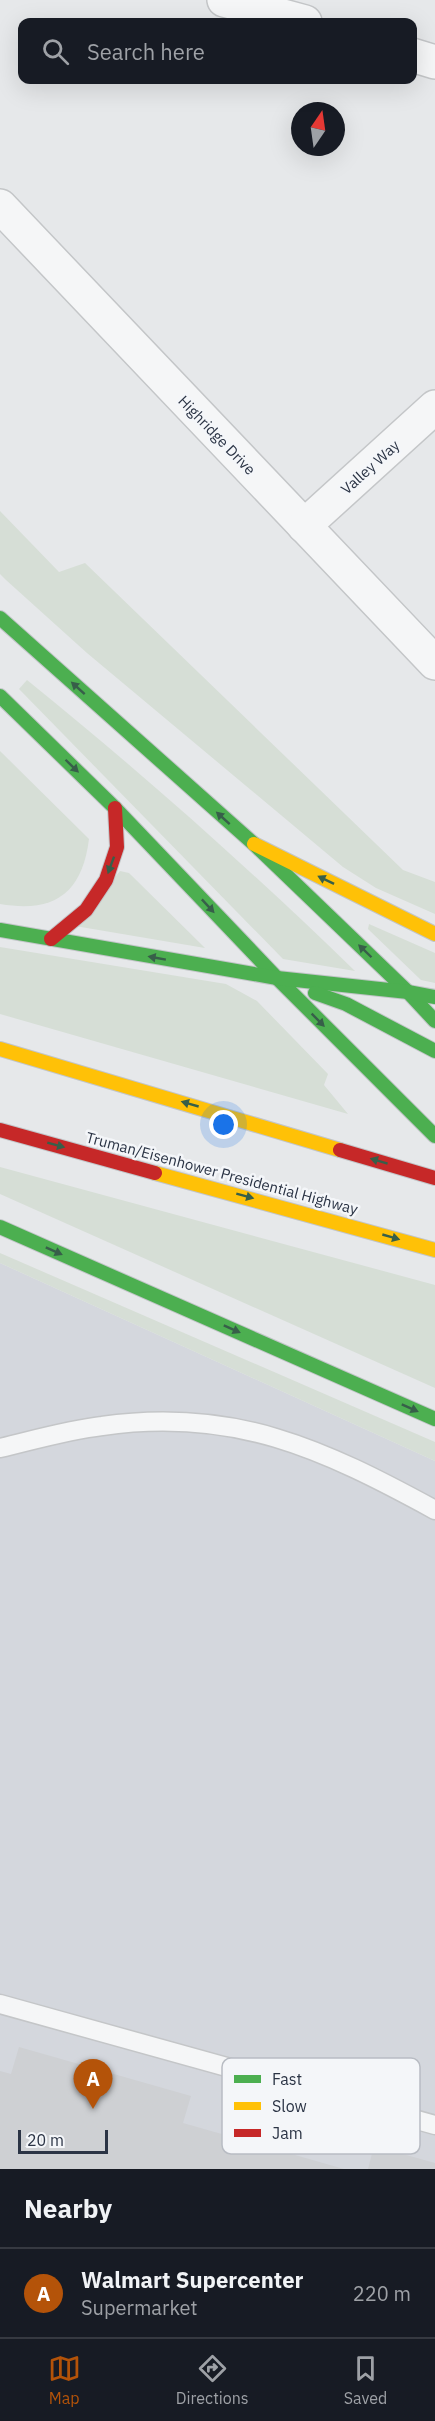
<!DOCTYPE html>
<html lang="en">
<head>
<meta charset="utf-8">
<style>
  body { margin:0; font-family:"IBM Plex Sans",sans-serif; background:#20242c; color:#f1f3f6 }
  .compass { position:absolute; left:291px; top:102px; width:54px; height:54px; border-radius:50%; background:#171b24; box-shadow:0 6px 24px #0002; rotate:13deg }
  .scale { position:absolute; left:18px; bottom:15px; width:90px; box-sizing:border-box; padding-left:6px; border:3px solid #2b3445; border-top:0; font-size:16px; line-height:21px; white-space:nowrap; color:#2b3445; -webkit-text-stroke:4px #f4f6f9; paint-order:stroke }
  .you { position:absolute; left:224px; top:1125px; width:21px; height:21px; margin:-15px; border:4px solid #fff; border-radius:50%; background:#1a73e8; box-shadow:0 0 0 9px #1a73e833 }
  .badge { display:grid; place-items:center; width:39px; height:39px; border-radius:50%; background:#b45309; color:#fff; font-size:20px; font-weight:700 }
  .pin { position:absolute; translate:-50% -50px; filter:drop-shadow(0 2px 3px #0008) }
  .pin::after { content:''; position:absolute; top:32px; width:21px; height:18px; background:inherit; clip-path:polygon(0 0,100% 0,50% 100%) }
  .list { margin:0; padding:0; list-style:none }
  h2 { display:flex; justify-content:space-between; align-items:center; height:78px; margin:0; padding:0 24px; font-size:26px }
  h2 small { font-size:20px; font-weight:400; color:#9ea1a6 }
  .list li { display:grid; grid-template-columns:39px 1fr auto; gap:18px; align-items:center; box-sizing:border-box; height:90px; padding:0 24px; border-top:2px solid #363941 }
  .list b { display:block; font-size:22px; white-space:nowrap }
  .list p { margin:0; font-size:20px; white-space:nowrap; color:#9ea1a6 }
  .list em { font-size:20px; font-style:normal; color:#9ea1a6 }
  .icon { flex:none; width:33px; height:33px; fill:none; stroke:currentColor; stroke-width:2; stroke-linecap:round; stroke-linejoin:round }
  .map { position:relative; flex:none; width:435px; height:2169px; overflow:hidden }
  .search { position:absolute; background:#171b24; box-shadow:0 6px 24px #0002; left:18px; right:18px; top:18px; height:66px; display:flex; align-items:center; gap:15px; box-sizing:border-box; padding:0 21px; border-radius:12px; color:#9ea1a6; font-size:22px }
  .sheet { height:168px; background:#171b24 }
  nav { display:flex; justify-content:space-around; align-items:center; box-sizing:border-box; height:84px; border-top:2px solid #363941; background:#171b24; font-size:16px; color:#9ea1a6 }
  nav a { display:grid; justify-items:center; gap:3px }
  nav .on { color:#b45309 }
  .map>svg:first-child { display:block }
</style>
</head>
<body>
<div class="map">
<svg width="435" height="2169" viewBox="0 0 435 2169">
  <rect width="100%" height="100%" fill="#e6e8ea"/>
  <polygon fill="#d4d7dd" points="0,1263 435,1461 435,2169 0,2169"/>
  <g fill="#d6ded6">
    <polygon points="0,511 59,572 85,563 403,870 435,882 435,914 376,888 343,867 87,653 6,580 0,574"/>
    <path d="M 27,680 C 141,772 250,869 355,971 L 283,959 L 19,689 Z"/>
    <path d="M 0,751 L 89,839 C 82,894 54,913 0,904 Z"/>
    <polygon points="120,871 129,873 205,948 75,926"/>
    <polygon points="369,924 435,953 435,983 421,980 368,929"/>
    <polygon points="0,947 226,984 257,1001 328,1074 324,1085 348,1114 0,1014"/>
    <polygon points="0,1167 435,1285 435,1388 0,1194"/>
    <polygon points="0,1253 435,1442 435,1461 0,1263"/>
  </g>
  <g fill="#ced0d3">
    <polygon points="19,2047 191,2096 183,2123 344,2169 0,2169 0,2071 11,2074"/>
    <polygon points="374,2146 435,2163 435,2169 368,2169"/>
  </g>
  <g fill="none" stroke-linecap="round" stroke-linejoin="round">
    <defs>
      <g id="lane">
        <path d="M 0,1448 C 34,1440 68,1430 102,1426 C 234,1407 323,1449 435,1510"/>
        <polyline points="0,2004 435,2125"/>
      </g>
      <g id="street">
        <polyline points="224,0 305,22"/>
        <polyline points="412,55 435,62"/>
        <polyline points="0,206 435,663"/>
        <polyline points="304,526 435,407"/>
      </g>
      <g id="fast">
        <polyline points="0,618 254,844 408,992 435,1021"/>
        <polyline points="0,696 115,808 277,978 435,1136"/>
        <polyline points="0,930 277,978 408,992 435,997"/>
        <polyline points="315,993 346,1004 435,1051"/>
        <polyline points="0,1227 435,1419"/>
      </g>
      <g id="slow">
        <polyline points="254,844 435,934"/>
        <polyline points="0,1049 340,1150"/>
        <polyline points="155,1173 435,1250"/>
      </g>
      <g id="jam">
        <polyline points="51,939 86,910 106,880 117,847 115,808"/>
        <polyline points="0,1130 155,1173"/>
        <polyline points="340,1150 435,1178"/>
      </g>
    </defs>
    <use href="#lane" stroke="#c4c6c8" stroke-width="21"/>
    <use href="#street" stroke="#c4c6c8" stroke-width="36"/>
    <use href="#fast" stroke="#c2c5c8" stroke-width="16"/>
    <use href="#slow" stroke="#c2c5c8" stroke-width="16"/>
    <use href="#jam" stroke="#c2c5c8" stroke-width="16"/>
    <use href="#lane" stroke="#f5f6f7" stroke-width="18"/>
    <use href="#street" stroke="#f5f6f7" stroke-width="33"/>
    <use href="#fast" stroke="#4caf50" stroke-width="14"/>
    <use href="#slow" stroke="#ffc107" stroke-width="14"/>
    <use href="#jam" stroke="#c62828" stroke-width="14"/>
  </g>
  <defs><path id="oneway-solid" d="M-6-.8H1V-3.2L6.5 0L1 3.2V.8H-6Z" transform="scale(1.5)"/></defs>
  <g fill="#375f49">
    <use href="#oneway-solid" transform="translate(78 688) rotate(-138)"/>
    <use href="#oneway-solid" transform="translate(72 766) rotate(44)"/>
    <use href="#oneway-solid" transform="translate(223 818) rotate(-138)"/>
    <use href="#oneway-solid" transform="translate(111 865) rotate(110)"/>
    <use href="#oneway-solid" transform="translate(326 880) rotate(-154)"/>
    <use href="#oneway-solid" transform="translate(208 906) rotate(47)"/>
    <use href="#oneway-solid" transform="translate(365 951) rotate(-136)"/>
    <use href="#oneway-solid" transform="translate(157 958) rotate(-170)"/>
    <use href="#oneway-solid" transform="translate(318 1020) rotate(45)"/>
    <use href="#oneway-solid" transform="translate(190 1104) rotate(-164)"/>
    <use href="#oneway-solid" transform="translate(56 1145) rotate(15)"/>
    <use href="#oneway-solid" transform="translate(379 1161) rotate(-163)"/>
    <use href="#oneway-solid" transform="translate(245 1196) rotate(15)"/>
    <use href="#oneway-solid" transform="translate(391 1237) rotate(16)"/>
    <use href="#oneway-solid" transform="translate(54 1251) rotate(24)"/>
    <use href="#oneway-solid" transform="translate(232 1329) rotate(24)"/>
    <use href="#oneway-solid" transform="translate(410 1408) rotate(24)"/>
  </g>
  <g text-anchor="middle" dominant-baseline="central" stroke-width="5" stroke-linejoin="round" paint-order="stroke">
    <g font-size="15" fill="#2b3445" stroke="#f4f6f9">
      <text transform="translate(217 435) rotate(46)">Highridge Drive</text>
      <text transform="translate(370 467) rotate(-42)">Valley Way</text>
      <text transform="translate(222 1173) rotate(15)">Truman/Eisenhower Presidential Highway</text>
    </g>
  </g>
  <rect x="222" y="2058" width="198" height="96" rx="9" fill="#f4f6f9" stroke="#b8bcc3" stroke-width="1.5"/>
  <rect x="234" y="2075" width="27" height="8" fill="#4caf50"/>
  <rect x="234" y="2102" width="27" height="8" fill="#ffc107"/>
  <rect x="234" y="2129" width="27" height="8" fill="#c62828"/>
  <g font-size="16" fill="#2b3445">
    <text x="272" y="2085">Fast</text>
    <text x="272" y="2112">Slow</text>
    <text x="272" y="2139">Jam</text>
  </g>
</svg>
<svg class="compass" viewBox="-18 -18 36 36"><path d="M0-13l5 13h-10z" fill="#e53935"/><path d="M0 13l5-13h-10z" fill="#9ea1a6"/></svg>
<div class="scale">20 m</div>
<div class="you"></div>
<div class="pin badge" style="left:93px;top:2109px">A</div>
<div class="search"><svg class="icon" aria-label="search" viewBox="0 0 24 24"><circle cx="10" cy="10" r="6"/><path d="M15 15l6 6"/></svg>Search here</div>
</div>
<section class="sheet">
<h2>Nearby<small></small></h2>
<ul class="list">
<li><span class="badge">A</span><div><b>Walmart Supercenter</b><p>Supermarket</p></div><em>220 m</em></li>
</ul>
</section>
<nav>
<a class="on"><svg class="icon" aria-label="map" viewBox="0 0 24 24"><path d="M3 6l6-2 6 2 6-2v14l-6 2-6-2-6 2zM9 4v14M15 6v14"/></svg>Map</a>
<a><svg class="icon" aria-label="directions" viewBox="0 0 24 24"><path d="M12 3l9 9-9 9-9-9zM9 14v-3h6M13 9l2 2-2 2"/></svg>Directions</a>
<a><svg class="icon" aria-label="saved" viewBox="0 0 24 24"><path d="M7 4h10v16l-5-4-5 4z"/></svg>Saved</a>
</nav>
</body>
</html>
